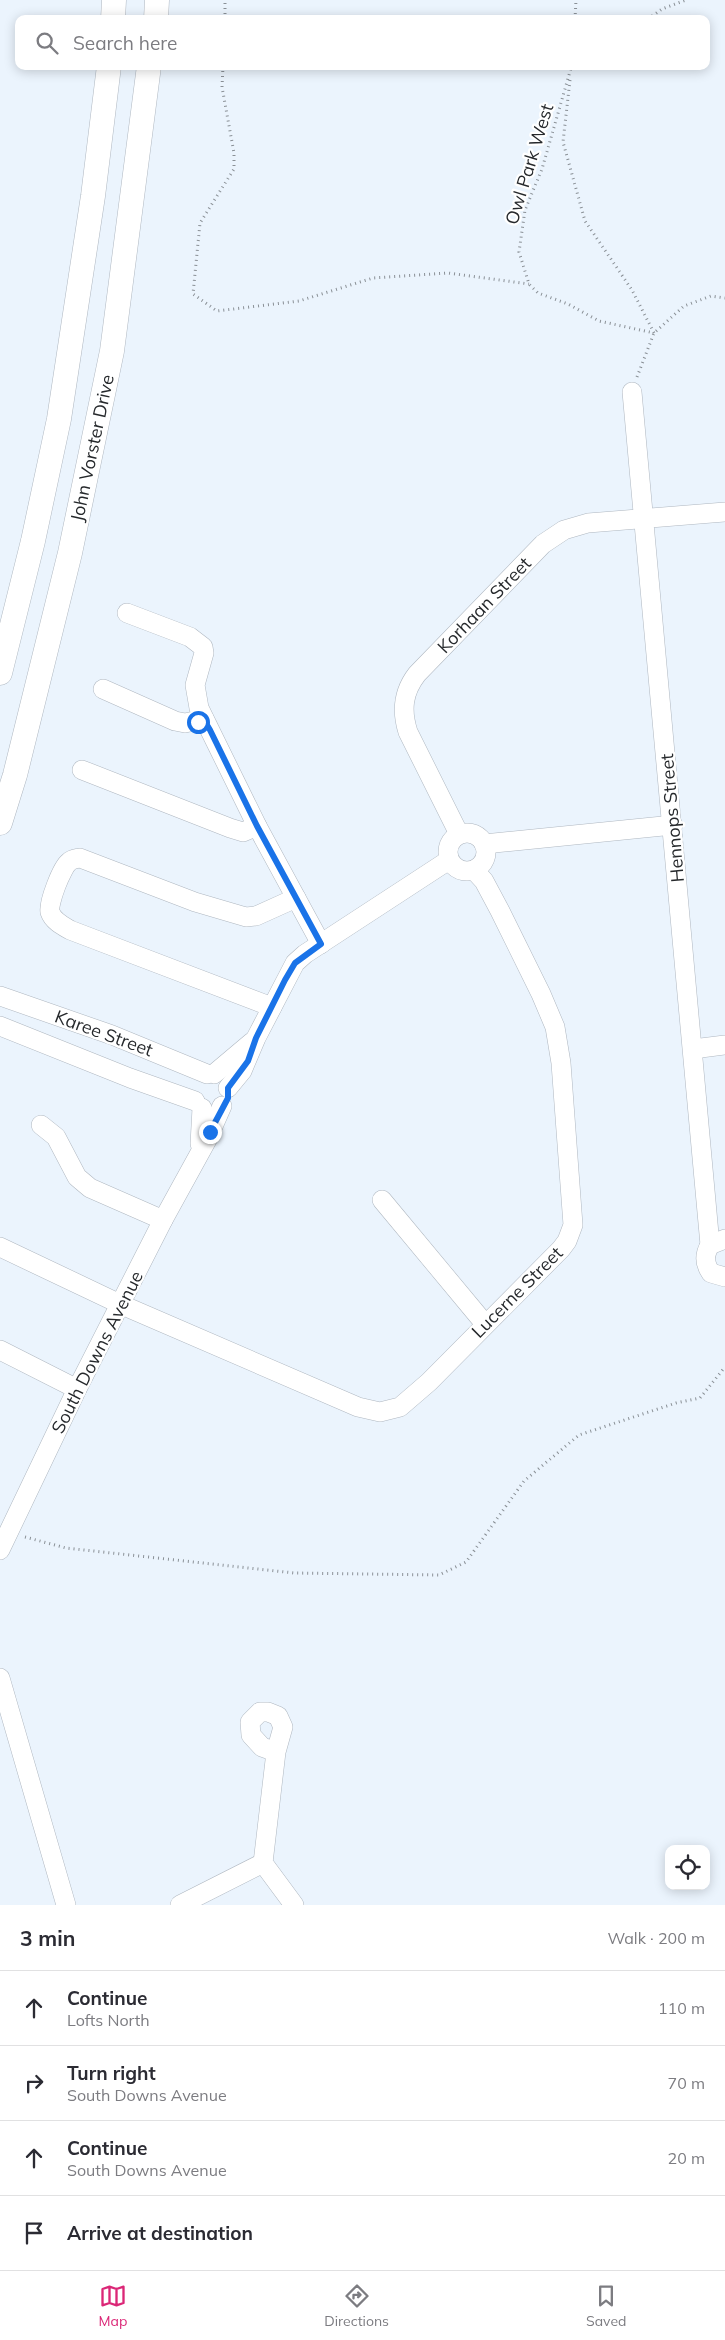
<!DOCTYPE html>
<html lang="en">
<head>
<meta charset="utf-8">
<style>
  body { margin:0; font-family:Mulish,sans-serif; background:#f2f2f3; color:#2b2b33 }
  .controls { position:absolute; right:15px; bottom:15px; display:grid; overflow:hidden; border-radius:10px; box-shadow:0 2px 12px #0003 }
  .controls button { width:45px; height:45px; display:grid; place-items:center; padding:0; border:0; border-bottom:1px solid #e1e1e2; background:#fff; color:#2b2b33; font:25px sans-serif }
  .stop { position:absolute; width:15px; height:15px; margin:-11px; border:4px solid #1a73e8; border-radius:50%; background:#fff }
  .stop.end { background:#1a73e8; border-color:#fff; box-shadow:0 1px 5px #0008 }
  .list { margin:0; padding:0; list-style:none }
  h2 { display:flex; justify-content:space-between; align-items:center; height:65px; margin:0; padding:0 20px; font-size:21px }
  h2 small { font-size:16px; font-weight:400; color:#7c7c81 }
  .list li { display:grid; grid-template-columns:32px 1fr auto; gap:15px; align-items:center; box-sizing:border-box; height:75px; padding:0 20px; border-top:1px solid #e1e1e2 }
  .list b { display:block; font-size:19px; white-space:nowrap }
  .list p { margin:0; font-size:16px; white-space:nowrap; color:#7c7c81 }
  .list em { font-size:16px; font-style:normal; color:#7c7c81 }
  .icon { flex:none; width:28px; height:28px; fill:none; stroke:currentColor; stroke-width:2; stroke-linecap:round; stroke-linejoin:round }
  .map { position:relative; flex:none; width:725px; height:1905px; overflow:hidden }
  .search { position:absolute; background:#fff; box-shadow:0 2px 12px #0003; left:15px; right:15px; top:15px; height:55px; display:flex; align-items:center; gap:12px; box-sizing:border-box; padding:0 18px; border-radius:10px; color:#7c7c81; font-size:19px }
  .sheet { height:365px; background:#fff }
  nav { display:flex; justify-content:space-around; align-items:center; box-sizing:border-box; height:70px; border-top:1px solid #e1e1e2; background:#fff; font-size:14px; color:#7c7c81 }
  nav a { display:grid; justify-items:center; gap:2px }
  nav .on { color:#db2777 }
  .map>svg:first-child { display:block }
</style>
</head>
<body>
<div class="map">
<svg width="725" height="1905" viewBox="0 0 725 1905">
  <rect width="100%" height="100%" fill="#ebf4fd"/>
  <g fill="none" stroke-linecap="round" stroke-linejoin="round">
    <defs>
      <g id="minor">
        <polyline points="632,392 710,1245"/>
        <polyline points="127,613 190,637 203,647 204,653 195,685 199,708 257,826 321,944"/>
        <polyline points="103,689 175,721 185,723 204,719"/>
        <polyline points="82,770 230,828 243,832 257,826"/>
        <circle cx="467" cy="852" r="19"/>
        <path d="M 459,834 L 408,732 C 401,710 403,692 417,674 L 543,544 L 564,530 L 588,523 L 725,512"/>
        <polyline points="484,844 673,825"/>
        <polyline points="0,996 112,1035 207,1074"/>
        <path d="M 272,1007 L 70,930 C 63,926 53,921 50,912 C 48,903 62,867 69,862 C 72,859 75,859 80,858 L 195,902 L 246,917 L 256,916 L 296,898"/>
        <polyline points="0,1026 130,1078 195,1101"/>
        <polyline points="693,1049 725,1045"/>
        <polyline points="214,1074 252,1042"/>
        <polyline points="228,1088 242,1071 256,1038 295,963 305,954 449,860"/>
        <polyline points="41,1125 56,1137 77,1177 90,1188 163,1220"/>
        <polyline points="200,1144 202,1108"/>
        <polyline points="382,1200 485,1324"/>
        <path d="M 725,1239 L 710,1245 C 704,1255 704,1263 711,1273 L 725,1277"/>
        <polyline points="0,1247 122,1305 358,1407 380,1412 400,1407 429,1382 561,1249 567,1241 573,1225 561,1063 555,1027 541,994 500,911 484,881 474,870"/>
        <polyline points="0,1350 77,1389"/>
        <polyline points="0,1550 77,1389 163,1220 207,1140 222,1106"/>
        <polyline points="0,1678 66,1905"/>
        <polyline points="276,1752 262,1747 251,1735 250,1722 260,1712 268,1712 278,1716 283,1727 276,1752 263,1863 294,1905"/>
        <polyline points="180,1905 263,1863"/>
      </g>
      <g id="tertiary">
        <polyline points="113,19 114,0"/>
        <polyline points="156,19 157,0"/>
        <polyline points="0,673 33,541 59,419 93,196 109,66"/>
        <polyline points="0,823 15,775 70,553 112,351 149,66"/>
      </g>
    </defs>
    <use href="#minor" stroke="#afb7c0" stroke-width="20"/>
    <use href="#tertiary" stroke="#afb7c0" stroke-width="25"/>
    <g stroke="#8a9096" stroke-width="3" stroke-dasharray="1 4" stroke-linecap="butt">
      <polyline points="225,19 225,0"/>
      <polyline points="575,19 576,0"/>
      <polyline points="648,19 662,9 686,0"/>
      <polyline points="223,66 222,87 234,153 234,169 200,223 193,294 217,311 299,301 373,278 448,273 529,284"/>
      <polyline points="574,66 571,68 542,169 525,210 519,252 529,284 538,293 568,304 599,321 654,333"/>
      <polyline points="570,80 563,142 585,221 632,290 654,333"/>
      <polyline points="637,377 654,333 684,306 711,296 725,298"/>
      <polyline points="25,1537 66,1548 294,1573 439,1575 466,1562 524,1481 579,1435 676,1403 700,1398 725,1367"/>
    </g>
    <use href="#minor" stroke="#fff" stroke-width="19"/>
    <use href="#tertiary" stroke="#fff" stroke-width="24"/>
  </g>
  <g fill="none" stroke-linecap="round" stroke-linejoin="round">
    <polyline stroke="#1a73e8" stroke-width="6" points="198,722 204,720 210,730 257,826 321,944 295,963 285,980 256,1038 248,1061 228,1088 228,1098 210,1132"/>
  </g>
  <g text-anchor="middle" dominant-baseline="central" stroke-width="4.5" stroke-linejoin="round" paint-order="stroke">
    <g font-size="18" fill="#26292c" stroke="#fff">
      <text transform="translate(529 164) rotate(-73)">Owl Park West</text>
      <text transform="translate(92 448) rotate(-78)">John Vorster Drive</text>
      <text transform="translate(484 605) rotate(-46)">Korhaan Street</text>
      <text transform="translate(672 818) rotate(-95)">Hennops Street</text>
      <text transform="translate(104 1033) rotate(20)">Karee Street</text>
      <text transform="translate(517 1292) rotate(-45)">Lucerne Street</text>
      <text transform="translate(97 1352) rotate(-63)">South Downs Avenue</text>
    </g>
  </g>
</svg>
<div class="controls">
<button><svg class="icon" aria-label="locate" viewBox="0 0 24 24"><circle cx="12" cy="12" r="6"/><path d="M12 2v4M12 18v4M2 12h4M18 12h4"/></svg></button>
</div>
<div class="stop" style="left:198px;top:722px"></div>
<div class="stop end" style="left:210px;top:1132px"></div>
<div class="search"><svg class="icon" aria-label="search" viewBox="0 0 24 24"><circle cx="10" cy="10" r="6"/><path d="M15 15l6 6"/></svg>Search here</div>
</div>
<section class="sheet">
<h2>3 min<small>Walk · 200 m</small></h2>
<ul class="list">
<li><svg class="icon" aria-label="ahead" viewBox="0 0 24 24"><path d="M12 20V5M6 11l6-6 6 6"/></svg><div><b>Continue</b><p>Lofts North</p></div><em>110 m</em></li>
<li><svg class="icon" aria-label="right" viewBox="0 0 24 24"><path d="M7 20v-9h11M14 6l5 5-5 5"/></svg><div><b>Turn right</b><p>South Downs Avenue</p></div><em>70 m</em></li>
<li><svg class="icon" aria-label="ahead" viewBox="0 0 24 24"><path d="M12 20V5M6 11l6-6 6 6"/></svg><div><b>Continue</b><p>South Downs Avenue</p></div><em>20 m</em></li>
<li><svg class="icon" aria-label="arrive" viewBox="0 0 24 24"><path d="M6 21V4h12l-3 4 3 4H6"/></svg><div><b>Arrive at destination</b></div></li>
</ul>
</section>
<nav>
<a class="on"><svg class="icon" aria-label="map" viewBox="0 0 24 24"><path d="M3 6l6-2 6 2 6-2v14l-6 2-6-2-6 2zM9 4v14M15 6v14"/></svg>Map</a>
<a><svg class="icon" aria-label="directions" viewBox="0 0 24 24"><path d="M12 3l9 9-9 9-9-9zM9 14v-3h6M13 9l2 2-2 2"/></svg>Directions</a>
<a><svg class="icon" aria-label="saved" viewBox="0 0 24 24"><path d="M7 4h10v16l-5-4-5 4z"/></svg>Saved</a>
</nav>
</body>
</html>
